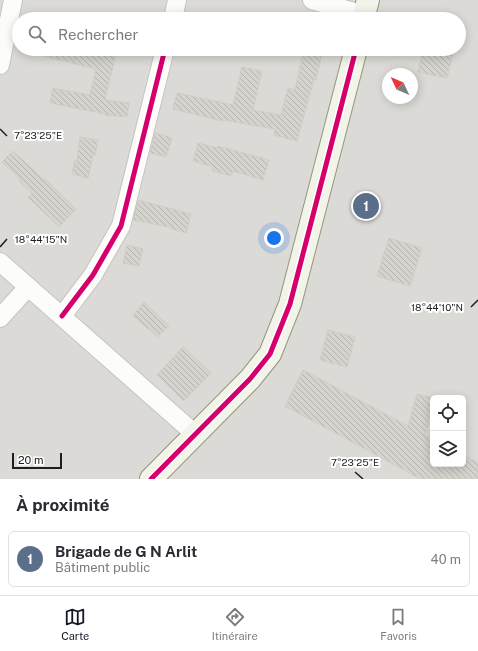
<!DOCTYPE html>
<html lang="fr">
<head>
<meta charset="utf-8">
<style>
  body { margin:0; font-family:"Public Sans",sans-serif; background:#f2f2f3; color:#2b2b33 }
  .controls { position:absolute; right:12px; bottom:12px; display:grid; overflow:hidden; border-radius:6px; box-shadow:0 2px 10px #0003 }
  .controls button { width:36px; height:36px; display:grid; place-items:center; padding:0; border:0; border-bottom:1px solid #e1e1e2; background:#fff; color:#2b2b33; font:20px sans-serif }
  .compass { position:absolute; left:382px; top:68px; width:36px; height:36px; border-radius:50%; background:#fff; box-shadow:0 2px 10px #0003; rotate:314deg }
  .scale { position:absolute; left:12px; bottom:10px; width:50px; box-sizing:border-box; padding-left:4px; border:2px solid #1e1e1e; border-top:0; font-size:11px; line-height:14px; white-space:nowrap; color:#1e1e1e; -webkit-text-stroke:3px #fff; paint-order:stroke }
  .you { position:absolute; left:274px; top:238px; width:14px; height:14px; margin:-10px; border:3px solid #fff; border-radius:50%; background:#1a73e8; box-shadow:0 0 0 6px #1a73e833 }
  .badge { display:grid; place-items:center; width:26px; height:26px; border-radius:50%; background:#111827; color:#fff; font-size:13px; font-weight:700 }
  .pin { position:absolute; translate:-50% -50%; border:2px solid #fff; box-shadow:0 1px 4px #0006 }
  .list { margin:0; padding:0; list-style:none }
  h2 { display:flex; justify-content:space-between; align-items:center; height:52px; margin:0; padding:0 16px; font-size:17px }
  h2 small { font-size:13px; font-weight:400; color:#7c7c81 }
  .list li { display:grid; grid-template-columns:26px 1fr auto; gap:12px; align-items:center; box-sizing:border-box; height:56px; margin:0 8px 8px; padding:0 8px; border:1px solid #e1e1e2; border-radius:6px }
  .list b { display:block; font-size:15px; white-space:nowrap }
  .list p { margin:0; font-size:13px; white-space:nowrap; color:#7c7c81 }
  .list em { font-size:13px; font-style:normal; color:#7c7c81 }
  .icon { flex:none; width:22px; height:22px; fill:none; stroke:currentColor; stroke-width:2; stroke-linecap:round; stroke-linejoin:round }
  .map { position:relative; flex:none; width:478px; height:479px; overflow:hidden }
  .search { position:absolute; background:#fff; box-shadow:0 2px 10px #0003; left:12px; right:12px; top:12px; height:44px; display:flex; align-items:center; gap:10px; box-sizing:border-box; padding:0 14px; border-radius:22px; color:#7c7c81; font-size:15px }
  .sheet { height:116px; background:#fff }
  nav { display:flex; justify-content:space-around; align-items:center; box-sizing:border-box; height:56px; border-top:1px solid #e1e1e2; background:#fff; font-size:11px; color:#7c7c81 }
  nav a { display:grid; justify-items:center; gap:2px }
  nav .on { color:#111827 }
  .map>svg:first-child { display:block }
</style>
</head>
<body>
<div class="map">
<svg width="478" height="479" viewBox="0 0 478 479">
  <defs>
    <pattern id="building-back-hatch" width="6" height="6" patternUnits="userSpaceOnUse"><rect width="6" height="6" fill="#d5d3ce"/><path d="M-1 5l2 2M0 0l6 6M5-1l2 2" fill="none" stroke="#b6b5b0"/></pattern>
  </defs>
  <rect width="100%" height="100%" fill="#ecebe6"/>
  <path fill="#dbdad7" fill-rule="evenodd" d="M 0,0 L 478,0 L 478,479 L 0,479 ZM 19,19 L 459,19 L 459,49 L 19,49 ZM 388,74 L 412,74 L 412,98 L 388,98 ZM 433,398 L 463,398 L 463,464 L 433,464 Z"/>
  <g fill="url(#building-back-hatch)" stroke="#d0cdc7">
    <polygon points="36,49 117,49 105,100 129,103 127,117 105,115 105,114 50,103 53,88 90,95 96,69 36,54"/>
    <polygon points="304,49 323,49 316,80 314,79 297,141 274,135 275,129 223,120 222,121 173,109 177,93 233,105 242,67 262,71 253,110 281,115 288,88 295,90"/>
    <polygon points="423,49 454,49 447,78 418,72"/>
    <polygon points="155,133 172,138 166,157 150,153"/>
    <polygon points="80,137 98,140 95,155 93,155 88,178 72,174 75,160 77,161"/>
    <polygon points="198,143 218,148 218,146 269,160 263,180 233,171 231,176 212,171 213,167 193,161"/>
    <polygon points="13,151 44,180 45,179 76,209 59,227 28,197 32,193 19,181 21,180 2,162"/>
    <polygon points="138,200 191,214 186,233 169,228 169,227 133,220"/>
    <polygon points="389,238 422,248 410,286 377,276"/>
    <polygon points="127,245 143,249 139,266 123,263"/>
    <polygon points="144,302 169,326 158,337 133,316"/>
    <polygon points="328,330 355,337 347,367 320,360"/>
    <polygon points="183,347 211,373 184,401 157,375"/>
    <polygon points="303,370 408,426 417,394 433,398 433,406 425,435 433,439 433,464 463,464 463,455 478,463 478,479 421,479 285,406"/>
  </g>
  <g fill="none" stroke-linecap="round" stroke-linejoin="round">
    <defs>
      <g id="street">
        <polyline points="312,0 364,15"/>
        <polyline points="173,19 177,0"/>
        <polyline points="0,65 13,0"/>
        <polyline points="0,262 195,434"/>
        <polyline points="62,316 93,275 121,226 165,49"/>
        <polyline points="0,318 28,287"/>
      </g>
      <g id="secondary">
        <polyline points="363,19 368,0"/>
        <polyline points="151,479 250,379 270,354 290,304 356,49"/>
      </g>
    </defs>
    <use href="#street" stroke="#c5c4c2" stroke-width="20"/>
    <use href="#secondary" stroke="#91977d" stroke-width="24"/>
    <use href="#street" stroke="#fcfcfb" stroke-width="18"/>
    <use href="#secondary" stroke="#f2f4e9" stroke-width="22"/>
    <defs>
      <g id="cycleway">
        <polyline points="62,316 93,275 121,226 165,49"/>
        <polyline points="151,479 250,379 270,354 290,304 356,49"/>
      </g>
    </defs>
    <use href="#cycleway" stroke="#fff" stroke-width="8"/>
    <use href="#cycleway" stroke="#d6006c" stroke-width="5"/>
  </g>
  <path fill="none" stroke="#1e1e1e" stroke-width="1.5" d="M 0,129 L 7,136M 0,247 L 7,239M 471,307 L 478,300M 355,472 L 363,479"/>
  <g font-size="10" text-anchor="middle" fill="#1e1e1e" stroke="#fff" stroke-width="4" stroke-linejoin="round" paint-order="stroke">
    <text x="38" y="139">7°23'25"E</text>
    <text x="41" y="243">18°44'15"N</text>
    <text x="437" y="311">18°44'10"N</text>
    <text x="355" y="466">7°23'25"E</text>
  </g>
</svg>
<div class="controls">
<button><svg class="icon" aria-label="locate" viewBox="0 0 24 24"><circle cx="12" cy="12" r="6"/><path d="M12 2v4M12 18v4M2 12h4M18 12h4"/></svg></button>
<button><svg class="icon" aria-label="layers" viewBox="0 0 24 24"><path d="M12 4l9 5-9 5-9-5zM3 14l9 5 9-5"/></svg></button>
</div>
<svg class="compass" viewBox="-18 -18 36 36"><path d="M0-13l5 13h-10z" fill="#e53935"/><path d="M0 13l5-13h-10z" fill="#7c7c81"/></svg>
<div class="scale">20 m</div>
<div class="you"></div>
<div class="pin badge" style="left:366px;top:206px;background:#5c6f8a">1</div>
<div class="search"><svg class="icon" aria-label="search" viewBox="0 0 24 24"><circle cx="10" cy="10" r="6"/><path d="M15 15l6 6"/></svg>Rechercher</div>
</div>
<section class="sheet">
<h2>À proximité<small></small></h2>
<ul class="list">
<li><span class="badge" style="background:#5c6f8a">1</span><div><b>Brigade de G N Arlit</b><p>Bâtiment public</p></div><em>40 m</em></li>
</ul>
</section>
<nav>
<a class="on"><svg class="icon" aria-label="map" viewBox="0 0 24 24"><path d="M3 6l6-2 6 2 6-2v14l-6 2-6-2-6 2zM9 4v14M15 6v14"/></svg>Carte</a>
<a><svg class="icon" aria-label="directions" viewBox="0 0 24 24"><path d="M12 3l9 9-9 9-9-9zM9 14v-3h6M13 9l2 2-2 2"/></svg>Itinéraire</a>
<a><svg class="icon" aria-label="saved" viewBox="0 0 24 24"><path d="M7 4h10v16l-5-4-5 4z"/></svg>Favoris</a>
</nav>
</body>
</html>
